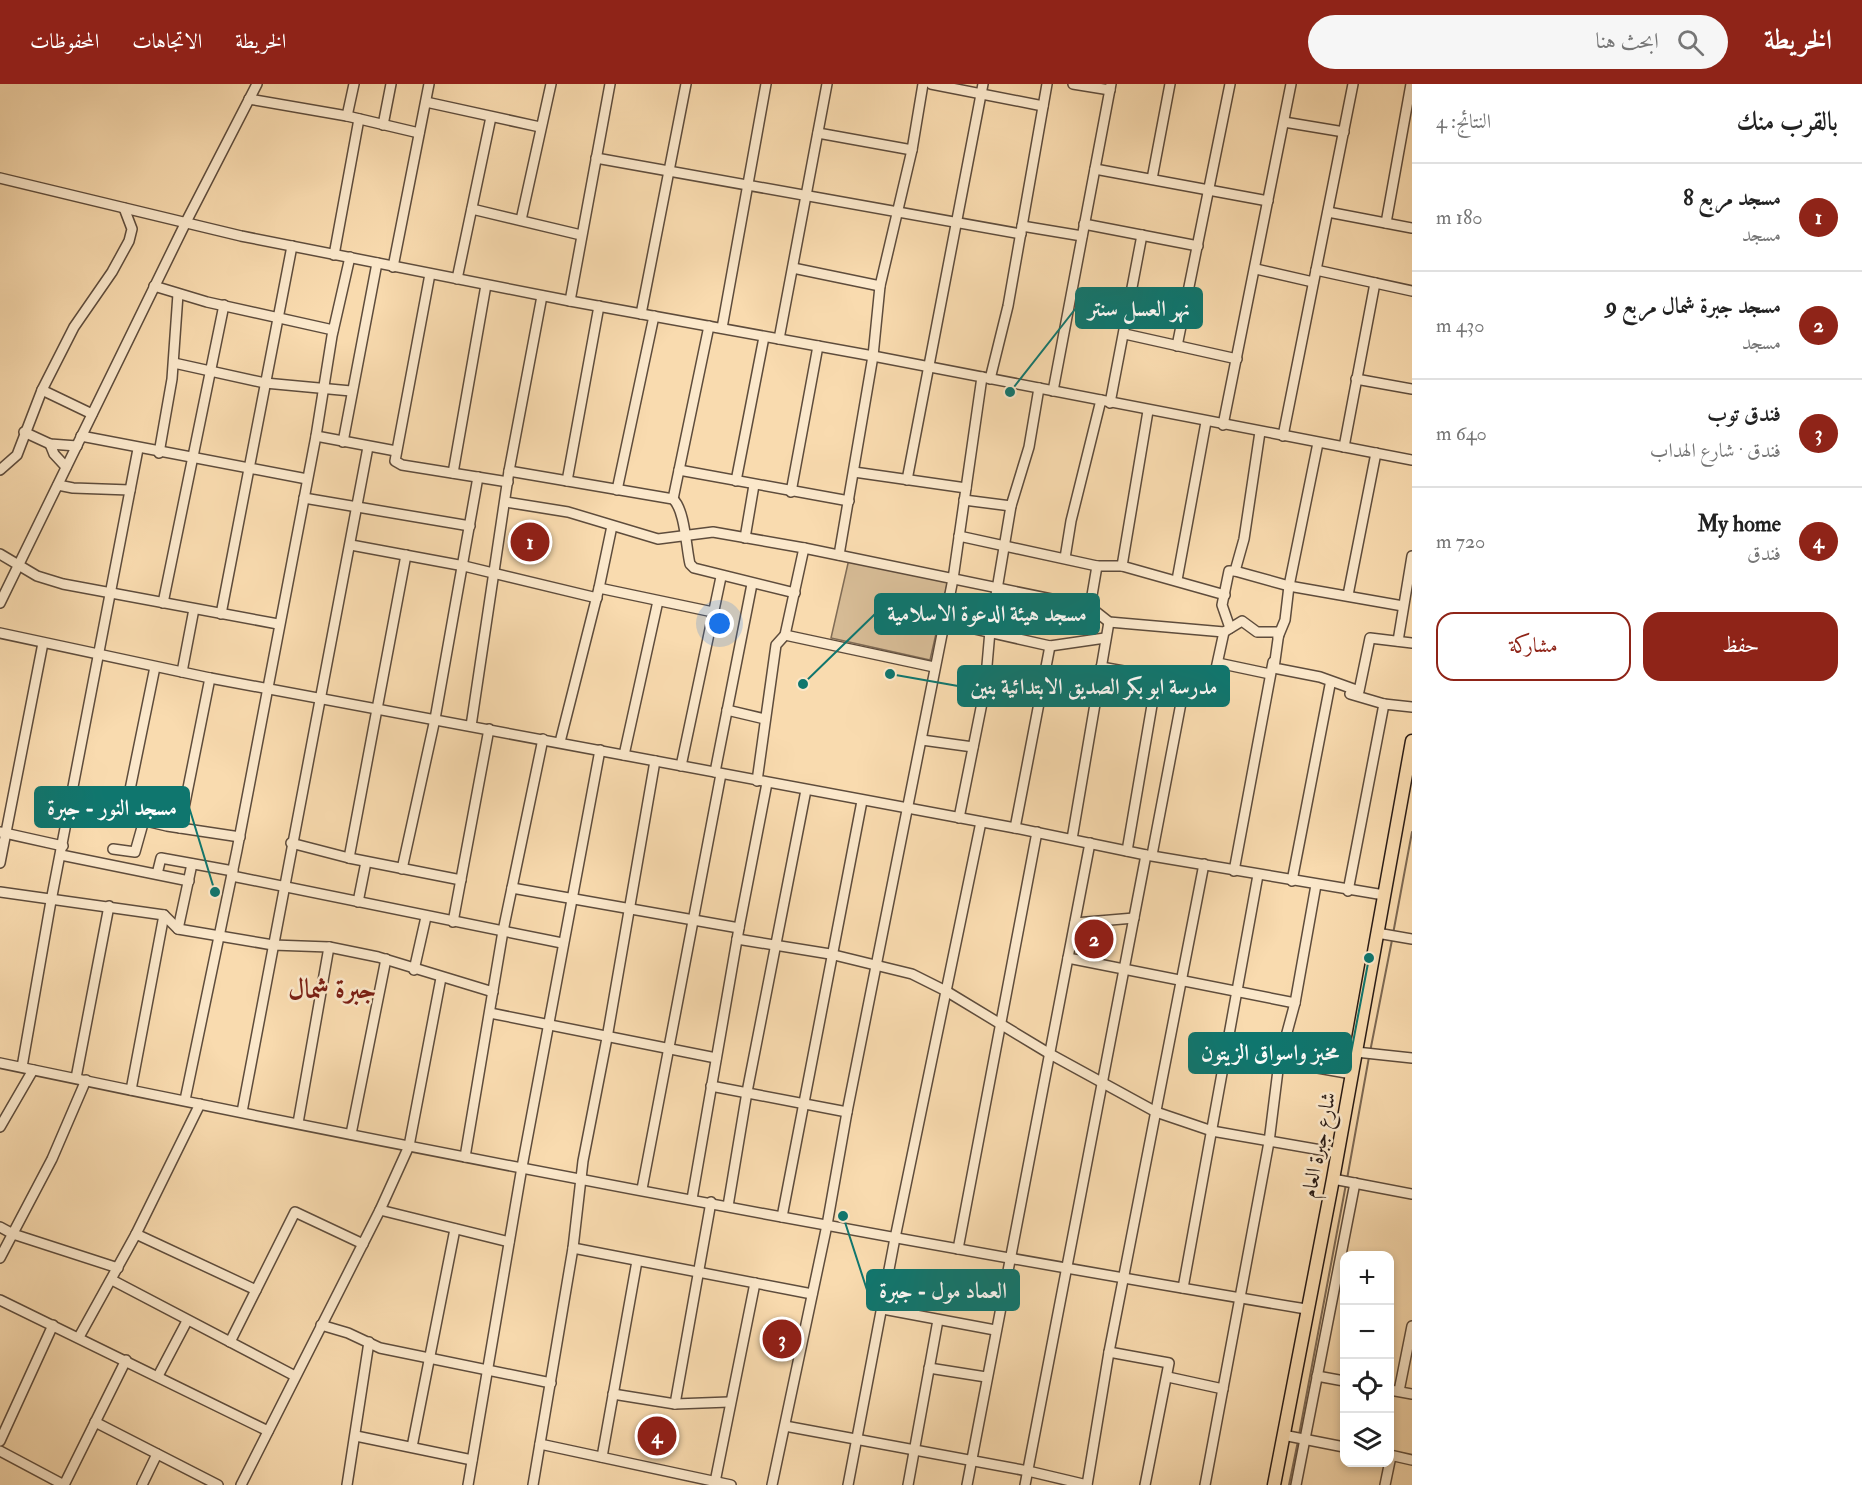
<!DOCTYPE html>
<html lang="ar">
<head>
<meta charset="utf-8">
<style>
  body { margin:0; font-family:"IM FELL Double Pica",Amiri,serif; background:#f6f6f6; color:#222; direction:rtl }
  .controls { position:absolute; right:18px; bottom:18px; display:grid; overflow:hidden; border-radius:12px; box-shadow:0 3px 9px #0003 }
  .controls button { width:54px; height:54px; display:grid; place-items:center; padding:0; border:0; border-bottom:2px solid #e0e0e0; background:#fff; color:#222; font:30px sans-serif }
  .you { position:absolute; left:720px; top:540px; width:21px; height:21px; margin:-15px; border:4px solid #fff; border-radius:50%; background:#1a73e8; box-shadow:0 0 0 9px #1a73e833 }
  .badge { display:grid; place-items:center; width:39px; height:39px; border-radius:50%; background:#8f2418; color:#fff; font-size:20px; font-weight:700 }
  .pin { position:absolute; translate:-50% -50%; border:3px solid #fff; box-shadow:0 2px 6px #0006 }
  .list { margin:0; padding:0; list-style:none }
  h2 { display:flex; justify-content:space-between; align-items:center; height:78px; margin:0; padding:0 24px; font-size:26px }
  h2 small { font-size:20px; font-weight:400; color:#767676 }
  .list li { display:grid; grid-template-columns:39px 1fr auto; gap:18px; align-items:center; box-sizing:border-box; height:108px; padding:0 24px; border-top:2px solid #e0e0e0 }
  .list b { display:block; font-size:22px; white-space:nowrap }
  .list p { margin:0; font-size:20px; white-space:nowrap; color:#767676 }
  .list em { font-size:20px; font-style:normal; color:#767676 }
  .actions { display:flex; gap:12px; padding:18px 24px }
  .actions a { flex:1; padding:14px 0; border:2px solid #8f2418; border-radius:18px; text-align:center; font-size:21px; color:#8f2418 }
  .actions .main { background:#8f2418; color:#fff }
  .icon { flex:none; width:33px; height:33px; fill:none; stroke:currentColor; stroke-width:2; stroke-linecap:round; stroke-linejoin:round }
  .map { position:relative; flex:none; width:1412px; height:1401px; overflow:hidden; direction:ltr }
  header { display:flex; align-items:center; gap:36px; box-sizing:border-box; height:84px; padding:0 30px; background:#8f2418; color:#fff }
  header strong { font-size:28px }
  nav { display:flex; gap:33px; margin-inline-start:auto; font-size:21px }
  .search { width:420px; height:54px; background:#f6f6f6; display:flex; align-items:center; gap:15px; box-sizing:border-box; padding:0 21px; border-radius:33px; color:#767676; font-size:22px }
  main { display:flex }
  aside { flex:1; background:#fff }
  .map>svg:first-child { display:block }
</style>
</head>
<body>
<header>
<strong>الخريطة</strong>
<div class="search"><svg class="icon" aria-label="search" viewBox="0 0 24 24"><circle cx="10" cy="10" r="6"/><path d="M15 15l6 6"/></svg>ابحث هنا</div>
<nav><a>الخريطة</a><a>الاتجاهات</a><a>المحفوظات</a></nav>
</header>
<main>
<aside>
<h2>بالقرب منك<small>النتائج: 4</small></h2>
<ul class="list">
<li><span class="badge">1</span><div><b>مسجد مربع 8</b><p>مسجد</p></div><em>180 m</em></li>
<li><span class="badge">2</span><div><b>مسجد جبرة شمال مربع 9</b><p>مسجد</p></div><em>430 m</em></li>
<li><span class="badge">3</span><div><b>فندق توب</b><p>فندق · شارع الهداب</p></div><em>640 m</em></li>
<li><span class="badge">4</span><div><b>My home</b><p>فندق</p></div><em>720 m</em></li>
</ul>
<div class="actions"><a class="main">حفظ</a><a>مشاركة</a></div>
</aside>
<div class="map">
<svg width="1412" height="1401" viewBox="0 0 1412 1401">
  <rect width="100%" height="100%" fill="#f9dbaf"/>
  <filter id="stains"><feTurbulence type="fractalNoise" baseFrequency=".00333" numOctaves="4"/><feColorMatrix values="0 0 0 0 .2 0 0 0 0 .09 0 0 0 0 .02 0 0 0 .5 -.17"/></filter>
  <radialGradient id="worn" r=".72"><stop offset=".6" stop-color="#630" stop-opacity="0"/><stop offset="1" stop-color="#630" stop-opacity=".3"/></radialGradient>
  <polygon fill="#d6bb95" stroke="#806c56" stroke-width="1.5" points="849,475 948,497 930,576 831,554"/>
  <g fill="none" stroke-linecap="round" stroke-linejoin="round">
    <g stroke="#7c6853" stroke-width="2">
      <polyline points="1393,850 1412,748"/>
      <polyline points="1370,968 1392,856"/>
      <polyline points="1347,1095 1369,973"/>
      <polyline points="1299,1351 1346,1100"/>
      <polyline points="1289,1401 1298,1357"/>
    </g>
    <defs>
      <g id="minor">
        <polyline points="931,0 1043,22"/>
        <polyline points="1073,0 1110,6"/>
        <polyline points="249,15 347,32 419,49"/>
        <polyline points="426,18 540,43"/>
        <polyline points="347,32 354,0"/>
        <polyline points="1284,38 1344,48"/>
        <polyline points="383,41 391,0"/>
        <polyline points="818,49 912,66"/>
        <polyline points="596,74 1021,150"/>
        <polyline points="1095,85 1268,117"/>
        <polyline points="0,94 241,152 570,217 873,272 1412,376"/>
        <polyline points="1152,95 1170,0"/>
        <polyline points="472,125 581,151"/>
        <polyline points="1328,128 1412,144"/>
        <polyline points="521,136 551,0"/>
        <polyline points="1386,139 1411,0"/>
        <polyline points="1084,140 1198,162"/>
        <polyline points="1022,142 1082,152"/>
        <polyline points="334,171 359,35"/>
        <polyline points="393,183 429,0"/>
        <polyline points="793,184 880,202"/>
        <polyline points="1256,185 1313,198"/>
        <polyline points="1316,186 1412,207"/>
        <polyline points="430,190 395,377 402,381 508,398"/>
        <polyline points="457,195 491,33"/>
        <polyline points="154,202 207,218 333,246"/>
        <polyline points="570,217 610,0"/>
        <polyline points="641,230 686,0"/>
        <polyline points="722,244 766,0"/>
        <polyline points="1125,250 1237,275"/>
        <polyline points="779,255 827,0"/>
        <polyline points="1177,262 1230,0"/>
        <polyline points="174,279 265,299 351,307"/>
        <polyline points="990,295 1008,222 1047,0"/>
        <polyline points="1356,295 1412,305"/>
        <polyline points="42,306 92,330"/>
        <polyline points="1053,307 1111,0"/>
        <polyline points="1110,319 1142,151"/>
        <polyline points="1223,341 1291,0"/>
        <polyline points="24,348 50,360 77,362"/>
        <polyline points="81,352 307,395"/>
        <polyline points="316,352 396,367"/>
        <polyline points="1283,352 1353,0"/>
        <polyline points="343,358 377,179"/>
        <polyline points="50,360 54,370 66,383"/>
        <polyline points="1344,363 1375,199"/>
        <polyline points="159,369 172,295 178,210"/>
        <polyline points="0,386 17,371 42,306 74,243 112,188 129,157 132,145 124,124"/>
        <polyline points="679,386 849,417"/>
        <path d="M 509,387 L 673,415 C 685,426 686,463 690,480 L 694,484 L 795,509"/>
        <polyline points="854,388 966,404"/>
        <polyline points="453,389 486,201"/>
        <polyline points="907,396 983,0"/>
        <polyline points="567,397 599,222"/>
        <polyline points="736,397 764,253"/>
        <polyline points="58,401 73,404 130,406"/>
        <polyline points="617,406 654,232"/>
        <polyline points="791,408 818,262"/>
        <polyline points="304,414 470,442"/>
        <polyline points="673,415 709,242"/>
        <polyline points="964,416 1011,422"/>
        <polyline points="506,418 568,428 658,455 713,448 804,464"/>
        <polyline points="959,452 1097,482 1122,482 1225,511"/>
        <polyline points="745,454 754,401"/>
        <polyline points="351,461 464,482 597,514"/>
        <polyline points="0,470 37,492 63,500 278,540"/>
        <polyline points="839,471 873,272 880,202 912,66 923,0"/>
        <polyline points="1065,474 1071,437 1101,316"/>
        <polyline points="1122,482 1148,327"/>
        <polyline points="1235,487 1289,502 1403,522"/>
        <polyline points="1177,496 1206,338"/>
        <polyline points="599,504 713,528"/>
        <polyline points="1348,511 1376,369"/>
        <polyline points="0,519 186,138 257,0"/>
        <polyline points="163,519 224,221"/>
        <polyline points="1090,523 1097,482"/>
        <polyline points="221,530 292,162"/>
        <polyline points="944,538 1050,562 1105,554"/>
        <polyline points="1230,544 1222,521 1229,487 1235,487 1244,455 1260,348"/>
        <polyline points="0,549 210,594 1015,744 1146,771 1384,811"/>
        <polyline points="785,551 934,583"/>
        <polyline points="1278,553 1285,536 1289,502 1318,359"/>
        <polyline points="1398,557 1412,472"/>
        <polyline points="1218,579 1270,590"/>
        <polyline points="1101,583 1185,598"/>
        <polyline points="182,588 194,525"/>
        <polyline points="1350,610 1384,620 1412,623"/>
        <polyline points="727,626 765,635"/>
        <polyline points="471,642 509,387 542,212"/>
        <polyline points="922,656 973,663"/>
        <polyline points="560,658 599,504 612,442"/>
        <polyline points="624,671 658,517"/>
        <polyline points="681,682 721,493"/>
        <polyline points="715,688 752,500"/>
        <polyline points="757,697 776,561 785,551 804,464 1090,523 1109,538 1224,548 1242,537 1257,548 1279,548 1274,584 1320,593 1359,607 1370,554 1412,559"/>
        <polyline points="70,719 167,742 240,753"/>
        <polyline points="125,730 155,583"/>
        <polyline points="959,734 985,604 990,547 1011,422 1029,363 1039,304"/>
        <polyline points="180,744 210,594"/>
        <polyline points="1015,744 1050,562"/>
        <polyline points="0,748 63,762"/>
        <polyline points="1072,755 1109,538"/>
        <polyline points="291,759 349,774 461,796"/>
        <polyline points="113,765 135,768 144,736"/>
        <polyline points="1127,767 1157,592"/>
        <polyline points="61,771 189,797"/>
        <polyline points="1152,771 1185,598 1212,603 1224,548"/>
        <polyline points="349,774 406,471"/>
        <polyline points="0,779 43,559"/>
        <polyline points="402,785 435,635 478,393"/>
        <polyline points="1234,787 1273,578"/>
        <polyline points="157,790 161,774 233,787"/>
        <polyline points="232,792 562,859"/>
        <polyline points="1292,797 1330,601"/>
        <polyline points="512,804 739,844"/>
        <polyline points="1348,807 1384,620"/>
        <polyline points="0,808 164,831 178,845 273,861 329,863 378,873 493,908"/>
        <polyline points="358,818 366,778"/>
        <polyline points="453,838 489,645"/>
        <polyline points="1075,839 1134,834"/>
        <polyline points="178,845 192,780"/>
        <polyline points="1377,849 1412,855"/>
        <polyline points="737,855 830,870 912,890 946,907 1050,970 1156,1028 1212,1047 1338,1069"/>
        <polyline points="1068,874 1295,919"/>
        <polyline points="414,886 426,833"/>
        <polyline points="490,929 716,974"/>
        <polyline points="1226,968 1352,990"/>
        <polyline points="1356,968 1412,974"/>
        <path d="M 0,979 C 433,1070 869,1152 1306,1225"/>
        <polyline points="22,983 51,817 138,365"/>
        <polyline points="76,994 109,822"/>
        <polyline points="711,1002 847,1028"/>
        <polyline points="131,1006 164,831"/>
        <polyline points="185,1016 237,766 316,352 332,252 350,173"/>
        <polyline points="242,1028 368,363"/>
        <polyline points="298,1039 329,863"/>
        <polyline points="0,1043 33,986"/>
        <polyline points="351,1050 386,875"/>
        <polyline points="465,1073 503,847 543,655"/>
        <polyline points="1333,1095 1412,1110"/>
        <polyline points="642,1105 721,690"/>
        <polyline points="692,1115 739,844 767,699"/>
        <polyline points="728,1122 747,1008 806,706"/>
        <polyline points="380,1126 509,1158"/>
        <polyline points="782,1133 862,717"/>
        <polyline points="0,1143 13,1150 118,1184"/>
        <polyline points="136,1150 256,1206 230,1258"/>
        <polyline points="573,1164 812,1210"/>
        <polyline points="958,1165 1037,748"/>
        <polyline points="0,1174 52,1075 86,996"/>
        <polyline points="112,1196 295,1292"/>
        <polyline points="1183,1204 1258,791"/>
        <polyline points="256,1206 295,1128 363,1160"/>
        <polyline points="0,1216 268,1347"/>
        <polyline points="883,1225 995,1246"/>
        <polyline points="321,1241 348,1249 380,1264 551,1299"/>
        <polyline points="79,1253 136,1150 200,1020"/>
        <polyline points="1109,1268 1169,1279 1145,1401"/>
        <polyline points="929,1284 986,1293"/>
        <polyline points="158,1292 187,1237"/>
        <polyline points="1317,1292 1344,1297"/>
        <polyline points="1168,1293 1223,1305"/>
        <polyline points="1390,1306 1412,1310"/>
        <polyline points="1399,1307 1412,1242"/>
        <polyline points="613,1310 675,1320 729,1318"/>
        <polyline points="675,1320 711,1118"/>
        <polyline points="95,1338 218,1401"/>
        <polyline points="785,1342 1028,1387 1087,1401"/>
        <polyline points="1283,1351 1344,1363"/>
        <polyline points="356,1352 472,1376"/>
        <polyline points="0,1357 53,1241"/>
        <polyline points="540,1360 731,1401"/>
        <polyline points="412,1363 455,1145"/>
        <polyline points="0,1367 64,1401"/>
        <polyline points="1390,1371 1412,1376"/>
        <polyline points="602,1373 637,1177"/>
        <polyline points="715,1398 755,1199"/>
        <polyline points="64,1401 126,1276"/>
        <polyline points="142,1401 157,1370"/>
        <polyline points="241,1401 380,1126 409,1062 441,894"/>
        <polyline points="347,1401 369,1258"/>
        <polyline points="468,1401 522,1083 600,666"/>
        <polyline points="533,1401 573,1164 583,1077 607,954 655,677"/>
        <polyline points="772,1401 827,1141 847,1028 953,495 982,293"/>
        <polyline points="848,1401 895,1154 981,738"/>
        <polyline points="908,1401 938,1236"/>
        <polyline points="967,1401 1090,759"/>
        <polyline points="1025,1401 1146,771"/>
        <polyline points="1087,1401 1109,1268 1204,780"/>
        <polyline points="1205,1401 1269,1058 1279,978 1295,919 1316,801"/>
        <polyline points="1296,1401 1355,1099"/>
        <polyline points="1385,1401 1391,1372"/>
      </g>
      <polyline id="major" points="1274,1401 1333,1095 1412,657"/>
    </defs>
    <use href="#minor" stroke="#5e4c3c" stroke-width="12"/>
    <use href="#major" stroke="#2a1c16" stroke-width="15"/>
    <use href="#minor" stroke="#fbe8cb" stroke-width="9"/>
    <use href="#major" stroke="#f9dbaf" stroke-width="12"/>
  </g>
  <g text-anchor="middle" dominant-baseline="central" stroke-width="5" stroke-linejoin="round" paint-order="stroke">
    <g font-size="21" fill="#2a1c16" stroke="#fbe8cb">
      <text transform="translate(1319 1061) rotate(-79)">شارع جبرة العام</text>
    </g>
    <g font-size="27" font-weight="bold" fill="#7a1f14" stroke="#fbe8cb">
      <text x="332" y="905">جبرة شمال</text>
    </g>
  </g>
  <path fill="none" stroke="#0f766e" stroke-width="2" d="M1010 308L1076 224M803 600L875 530M890 590L958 602M215 808L189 723M1369 874L1351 969M843 1132L867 1206"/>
  <g fill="#0f766e" stroke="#fbe8cb" stroke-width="2">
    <circle cx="1010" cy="308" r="6"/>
    <circle cx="803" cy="600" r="6"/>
    <circle cx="890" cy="590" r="6"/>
    <circle cx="215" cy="808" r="6"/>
    <circle cx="1369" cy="874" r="6"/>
    <circle cx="843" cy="1132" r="6"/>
  </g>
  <g fill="#0f766e" stroke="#0f766e" stroke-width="2">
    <rect x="1076" y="204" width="126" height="40" rx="6"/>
    <rect x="875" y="510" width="224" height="40" rx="6"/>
    <rect x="958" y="582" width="271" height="40" rx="6"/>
    <rect x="35" y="703" width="154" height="40" rx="6"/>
    <rect x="1189" y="949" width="162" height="40" rx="6"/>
    <rect x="867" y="1186" width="152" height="40" rx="6"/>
  </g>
  <g font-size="22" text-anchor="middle" font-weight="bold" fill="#fff">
    <text x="1139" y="232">نهر العسل سنتر</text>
    <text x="987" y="537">مسجد هيئة الدعوة الاسلامية</text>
    <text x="1094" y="610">مدرسة ابو بكر الصديق الابتدائية بنين</text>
    <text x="112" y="731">مسجد النور - جبرة</text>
    <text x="1270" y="976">مخبز واسواق الزيتون</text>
    <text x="943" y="1214">العماد مول - جبرة</text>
  </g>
  <rect width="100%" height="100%" filter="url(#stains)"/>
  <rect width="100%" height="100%" fill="url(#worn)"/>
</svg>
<div class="controls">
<button>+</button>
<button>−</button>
<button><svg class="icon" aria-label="locate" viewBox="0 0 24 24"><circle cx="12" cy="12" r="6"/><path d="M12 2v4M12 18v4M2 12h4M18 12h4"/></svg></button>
<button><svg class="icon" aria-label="layers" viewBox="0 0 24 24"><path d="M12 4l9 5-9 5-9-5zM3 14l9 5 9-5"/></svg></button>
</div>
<div class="you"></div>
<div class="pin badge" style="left:530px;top:458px">1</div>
<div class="pin badge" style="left:1094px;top:855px">2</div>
<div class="pin badge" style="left:782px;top:1255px">3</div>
<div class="pin badge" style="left:657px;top:1352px">4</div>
</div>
</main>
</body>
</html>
